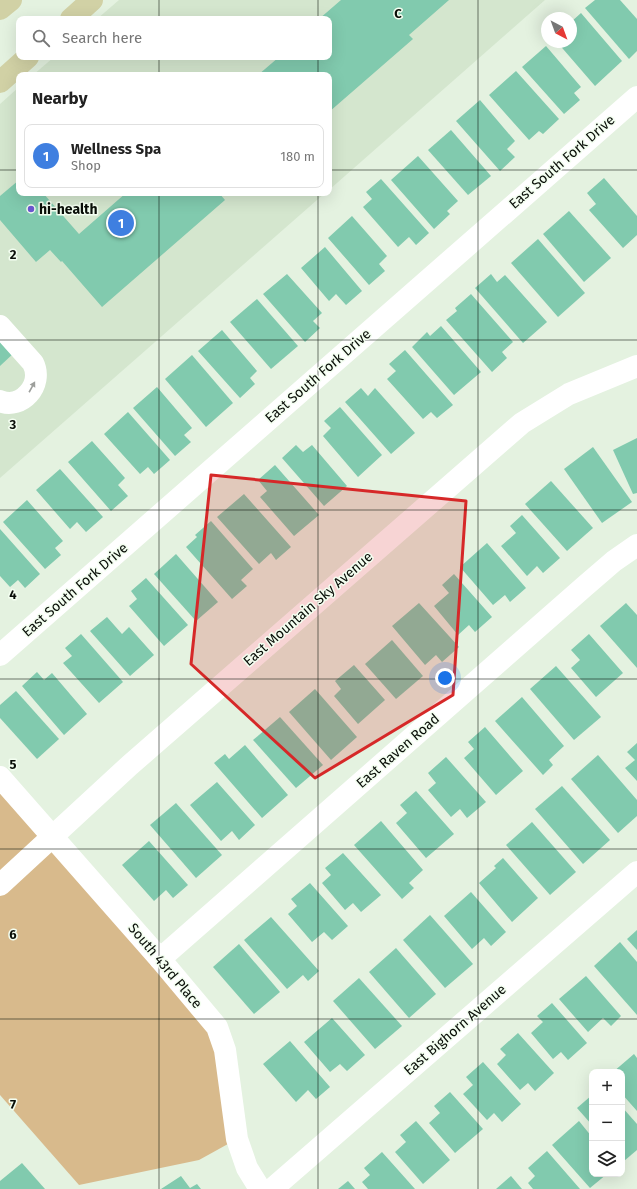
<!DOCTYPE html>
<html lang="en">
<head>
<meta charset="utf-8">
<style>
  body { margin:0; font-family:"Fira Sans",sans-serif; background:#f2f2f2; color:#222 }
  .controls { position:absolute; right:12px; bottom:12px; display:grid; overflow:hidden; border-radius:8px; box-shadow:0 4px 16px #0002 }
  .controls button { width:36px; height:36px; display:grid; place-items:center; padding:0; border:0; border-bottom:1px solid #e0e0e0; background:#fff; color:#222; font:20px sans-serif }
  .compass { position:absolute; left:541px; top:12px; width:36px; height:36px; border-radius:50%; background:#fff; box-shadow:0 4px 16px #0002; rotate:139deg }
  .you { position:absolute; left:445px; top:678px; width:14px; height:14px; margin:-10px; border:3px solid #fff; border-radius:50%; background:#1a73e8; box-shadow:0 0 0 6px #1a73e833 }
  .badge { display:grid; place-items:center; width:26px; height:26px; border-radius:50%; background:#2563eb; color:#fff; font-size:13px; font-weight:700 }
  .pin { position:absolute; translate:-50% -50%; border:2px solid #fff; box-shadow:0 1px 4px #0006 }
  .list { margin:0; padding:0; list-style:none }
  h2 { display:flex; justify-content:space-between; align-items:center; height:52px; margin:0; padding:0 16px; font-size:17px }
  h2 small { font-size:13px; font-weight:400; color:#767676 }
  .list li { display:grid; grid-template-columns:26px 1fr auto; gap:12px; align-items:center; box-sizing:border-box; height:64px; margin:0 8px 8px; padding:0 8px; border:1px solid #e0e0e0; border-radius:8px }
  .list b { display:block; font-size:15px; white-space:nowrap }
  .list p { margin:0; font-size:13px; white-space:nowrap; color:#767676 }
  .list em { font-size:13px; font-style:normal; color:#767676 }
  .icon { flex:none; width:22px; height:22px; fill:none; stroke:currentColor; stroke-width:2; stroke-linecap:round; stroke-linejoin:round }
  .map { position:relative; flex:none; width:637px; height:1189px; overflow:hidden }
  .search { position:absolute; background:#fff; box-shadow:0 4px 16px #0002; left:16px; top:16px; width:316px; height:44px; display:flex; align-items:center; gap:10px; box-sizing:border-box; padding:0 14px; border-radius:8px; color:#767676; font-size:15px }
  .panel { position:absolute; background:#fff; box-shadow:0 4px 16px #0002; left:16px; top:72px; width:316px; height:124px; border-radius:8px }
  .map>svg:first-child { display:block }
</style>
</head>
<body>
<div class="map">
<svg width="637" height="1189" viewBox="0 0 637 1189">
  <rect width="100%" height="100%" fill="#e4f2e0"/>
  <g fill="#d4e6ce">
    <polygon points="119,0 545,0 329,190 329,75 33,75 54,57 329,57 329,19 97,19"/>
    <polygon points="19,87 19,193 325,193 0,478 0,104"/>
  </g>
  <polygon fill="#d8ba8c" points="0,777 217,1027 237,1139 199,1160 79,1185 0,1095"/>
  <g fill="#81caae">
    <polygon points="341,0 449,0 409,35 413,39 329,112 329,75 258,75 279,57 329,57 329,19 319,19"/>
    <polygon points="595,0 620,0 637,19 637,51 629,59 585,8"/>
    <polygon points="581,13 622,61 595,86 557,42 571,42 571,22"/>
    <polygon points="546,46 581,87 574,93 580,100 564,114 522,67"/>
    <polygon points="516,71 559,119 543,134 539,131 529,140 489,95"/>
    <polygon points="480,100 515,141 507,149 515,157 500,171 456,121"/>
    <polygon points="451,130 491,176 468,195 428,150"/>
    <polygon points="418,156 458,201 447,211 450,214 434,229 391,180"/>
    <polygon points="604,178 637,216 637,235 623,248 589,210 596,204 587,193"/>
    <polygon points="381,179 429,233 416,245 409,237 398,247 363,207 372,199 366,192"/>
    <polygon points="19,180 19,193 43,193 79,234 126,193 219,193 225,200 102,307 62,261 61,262 50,250 36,262 0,220 0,196"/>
    <polygon points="569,211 611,258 584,282 543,234"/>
    <polygon points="352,216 387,256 379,264 385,271 369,285 328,238"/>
    <polygon points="538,239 585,293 558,317 511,263"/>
    <polygon points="325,247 362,291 346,305 336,294 329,301 301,268"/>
    <polygon points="287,274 322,313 313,321 320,328 305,342 263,294"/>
    <polygon points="491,274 497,282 505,275 547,322 523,343 475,288"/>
    <polygon points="471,294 513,342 502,352 507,358 492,372 446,320 457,311 455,308"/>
    <polygon points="257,299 298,346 271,369 230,322"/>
    <polygon points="441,326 481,372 454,395 412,347 427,332 430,336"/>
    <polygon points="222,330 257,371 250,378 255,384 240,398 198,351"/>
    <polygon points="0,335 15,352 0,366"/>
    <polygon points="405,350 453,405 437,418 431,412 423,419 387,379 396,371 389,364"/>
    <polygon points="192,355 233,403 206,427 165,379"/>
    <polygon points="157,387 192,428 184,435 191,442 175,456 133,408"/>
    <polygon points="361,388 368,396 375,388 415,433 391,454 345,402"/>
    <polygon points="340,407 382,455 358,477 323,436 331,428 324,421"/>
    <polygon points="128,412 170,460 154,474 148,467 140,474 104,434"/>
    <polygon points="637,438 637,493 633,494 613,450"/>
    <polygon points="92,441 125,478 118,485 128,496 111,511 68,462"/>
    <polygon points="296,445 303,452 312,445 347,486 324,506 282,458"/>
    <polygon points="593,447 632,502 602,523 564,469"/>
    <polygon points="275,465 319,515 294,536 260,497 267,491 258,480"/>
    <polygon points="60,469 103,517 86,532 77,522 70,529 36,490"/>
    <polygon points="551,481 593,528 567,551 525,504"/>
    <polygon points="244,494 291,547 276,560 271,553 259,564 217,517"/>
    <polygon points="27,500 63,541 55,548 61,555 45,569 3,522"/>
    <polygon points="522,515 560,558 543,573 537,566 527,576 501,546 516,533 510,526"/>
    <polygon points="211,521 253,569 241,580 247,586 232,599 186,547 197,537 195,535"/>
    <polygon points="0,529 40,574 25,588 18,580 10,587 0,576"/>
    <polygon points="487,543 526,588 510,602 505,595 493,605 460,567"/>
    <polygon points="176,554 218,602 196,621 154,574"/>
    <polygon points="454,574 492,617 475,632 469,625 458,635 434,606 449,593 442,585"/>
    <polygon points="146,578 188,625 164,646 129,606 137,599 131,591"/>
    <polygon points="419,603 459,647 442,662 436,655 425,665 392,626"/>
    <polygon points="626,603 637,615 637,668 600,626"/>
    <polygon points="107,617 122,634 129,627 154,655 130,676 90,631"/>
    <polygon points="81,634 123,682 99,703 63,663 72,656 65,648"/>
    <polygon points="589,634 623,673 596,697 571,668 580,660 571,650"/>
    <polygon points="392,640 423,676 396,699 365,664"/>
    <polygon points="354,665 385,700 358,724 334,696 341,689 335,681"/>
    <polygon points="556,666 601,717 574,740 530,689"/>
    <polygon points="37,672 44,680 52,673 87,714 64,735 22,686"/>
    <polygon points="315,689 357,737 331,760 289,712"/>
    <polygon points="16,691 59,739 37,759 0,718 0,705"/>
    <polygon points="522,697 564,746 549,760 553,765 543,775 495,721"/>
    <polygon points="280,717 323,765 296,788 253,740"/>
    <polygon points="485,727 523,771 496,795 464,758 474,749 468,742"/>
    <polygon points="637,743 637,781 625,768 635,760 627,752"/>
    <polygon points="245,745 288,795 262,818 214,763 225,754 229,759"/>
    <polygon points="598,755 637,800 637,816 618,833 571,779"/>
    <polygon points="446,757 486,802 467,818 460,809 451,817 428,790 436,783 428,773"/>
    <polygon points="217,782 255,825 239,840 232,831 221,841 190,805"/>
    <polygon points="562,786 610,840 583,864 535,809"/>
    <polygon points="416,791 454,834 426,858 396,823 407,813 400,805"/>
    <polygon points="176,803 222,855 196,878 150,825"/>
    <polygon points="381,821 423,870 409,883 414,888 402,899 354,845"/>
    <polygon points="532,822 576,872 550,895 506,845"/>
    <polygon points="149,841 188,885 173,898 166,890 154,901 122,865"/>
    <polygon points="343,853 381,895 361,912 353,903 345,910 322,883 331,875 325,868"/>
    <polygon points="503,858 538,898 512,922 479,883 496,868 494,866"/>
    <polygon points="310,883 348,926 332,940 324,932 312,942 288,914 297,906 291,899"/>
    <polygon points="471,892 506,932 491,946 484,938 472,949 444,916"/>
    <polygon points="430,915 473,964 445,988 403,940"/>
    <polygon points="271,917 319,971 308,981 303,975 287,989 244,940"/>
    <polygon points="637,930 637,950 627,939"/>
    <polygon points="620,942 637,962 637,1015 594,966"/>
    <polygon points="239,944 280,992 254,1014 213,967"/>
    <polygon points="396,948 436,994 409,1018 369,972"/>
    <polygon points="586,976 621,1016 611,1026 603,1018 588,1032 559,999"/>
    <polygon points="359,978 402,1026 375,1049 333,1001"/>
    <polygon points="552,1003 587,1043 568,1060 561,1052 553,1059 531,1033 543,1022 537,1016"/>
    <polygon points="332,1018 365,1055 347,1071 340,1064 330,1072 304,1042"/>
    <polygon points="518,1033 554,1073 535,1091 528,1083 520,1090 497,1064 506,1055 500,1049"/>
    <polygon points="290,1041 330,1087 316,1099 308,1090 296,1102 263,1064"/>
    <polygon points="634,1054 637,1058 637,1111 622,1094 622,1072 613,1072"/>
    <polygon points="483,1062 521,1104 502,1122 494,1113 487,1120 463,1094 473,1085 466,1077"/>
    <polygon points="450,1092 483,1129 455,1153 429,1123 440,1113 434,1106"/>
    <polygon points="592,1095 592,1125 577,1108"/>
    <polygon points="622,1107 637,1124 637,1150 624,1161 622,1159"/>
    <polygon points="416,1121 450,1160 423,1184 395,1152 406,1142 400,1135"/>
    <polygon points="579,1121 592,1137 592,1174 607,1174 590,1188 552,1145"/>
    <polygon points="547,1151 580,1189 533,1189 528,1183 535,1176 528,1168"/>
    <polygon points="382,1152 415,1189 368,1189 362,1182 370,1175 364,1168"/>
    <polygon points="22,1163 45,1189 0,1189 0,1181"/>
    <polygon points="181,1176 190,1188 197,1184 201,1189 161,1189"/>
    <polygon points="511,1176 522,1189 496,1189"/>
    <polygon points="348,1181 355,1189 338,1189"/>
  </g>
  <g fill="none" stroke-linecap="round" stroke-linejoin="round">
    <g stroke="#fff" stroke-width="22">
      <path d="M 0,326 L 33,363 C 44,385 21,410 0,401"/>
      <polyline points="0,655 637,97"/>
      <polyline points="0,777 160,959 217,1027 225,1050 237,1139 247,1168 260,1189"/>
      <polyline points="0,885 130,765 522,423 569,394 637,366"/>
      <polyline points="160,959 585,586 614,561 637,545"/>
      <polyline points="272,1189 637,872"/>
    </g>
    <g stroke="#d1d1a5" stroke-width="22">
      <polyline points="0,9 11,0"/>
      <polyline points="71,19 92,0"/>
      <polyline points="0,82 28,57"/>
    </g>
  </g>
  <defs><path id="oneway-solid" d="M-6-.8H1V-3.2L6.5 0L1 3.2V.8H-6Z"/></defs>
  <use fill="#9d9f9c" href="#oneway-solid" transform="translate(32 387) rotate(-61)"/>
  <path fill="#d62828" fill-opacity="0.2" stroke="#d62828" stroke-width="3" stroke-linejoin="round" d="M 211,475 L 466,501 L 453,695 L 315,778 L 191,664 Z"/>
  <path fill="none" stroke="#090e08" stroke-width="1" stroke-opacity="0.55" d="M 159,0 L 159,19M 318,0 L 318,19M 478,0 L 478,1189M 159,57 L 159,75M 318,57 L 318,75M 0,170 L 19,170M 329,170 L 637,170M 159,193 L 159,1189M 318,193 L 318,1189M 0,340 L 637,340M 0,510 L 637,510M 0,679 L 637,679M 0,849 L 637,849M 0,1019 L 637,1019"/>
  <circle fill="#6c57d1" stroke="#f3fef0" stroke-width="1.5" cx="31" cy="209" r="4"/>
  <g text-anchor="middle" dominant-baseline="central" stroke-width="3" stroke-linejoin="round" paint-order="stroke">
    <g font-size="14" fill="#090e08" stroke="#f3fef0">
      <text transform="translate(562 162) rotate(-41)">East South Fork Drive</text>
      <text transform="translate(318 376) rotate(-41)">East South Fork Drive</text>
      <text transform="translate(75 590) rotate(-41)">East South Fork Drive</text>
      <text transform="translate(308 609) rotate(-41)">East Mountain Sky Avenue</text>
      <text transform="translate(398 751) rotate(-41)">East Raven Road</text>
      <text transform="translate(165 966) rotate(50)">South 43rd Place</text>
      <text transform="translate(455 1030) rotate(-41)">East Bighorn Avenue</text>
    </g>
    <g font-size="14" font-weight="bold" fill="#090e08" stroke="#f3fef0" text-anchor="start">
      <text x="39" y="209">hi-health</text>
    </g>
  </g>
  <g font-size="13" text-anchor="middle" font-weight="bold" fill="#090e08" stroke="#f3fef0" stroke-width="3" stroke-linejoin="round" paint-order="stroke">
    <text x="398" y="18">C</text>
    <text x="13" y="259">2</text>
    <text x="13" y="429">3</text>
    <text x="13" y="599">4</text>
    <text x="13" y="769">5</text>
    <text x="13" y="939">6</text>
    <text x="13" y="1109">7</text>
  </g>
</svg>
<div class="controls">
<button>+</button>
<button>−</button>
<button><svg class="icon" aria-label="layers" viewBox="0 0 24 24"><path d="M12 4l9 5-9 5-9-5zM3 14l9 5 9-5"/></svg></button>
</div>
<svg class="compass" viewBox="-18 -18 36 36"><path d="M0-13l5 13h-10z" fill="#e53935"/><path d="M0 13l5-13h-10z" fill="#767676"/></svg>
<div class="you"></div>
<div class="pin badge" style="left:121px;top:223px;background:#3f7fe0">1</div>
<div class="search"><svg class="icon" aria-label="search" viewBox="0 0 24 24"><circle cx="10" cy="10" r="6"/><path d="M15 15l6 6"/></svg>Search here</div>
<section class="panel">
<h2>Nearby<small></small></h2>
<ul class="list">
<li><span class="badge" style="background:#3f7fe0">1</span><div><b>Wellness Spa</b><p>Shop</p></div><em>180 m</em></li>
</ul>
</section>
</div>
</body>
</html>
